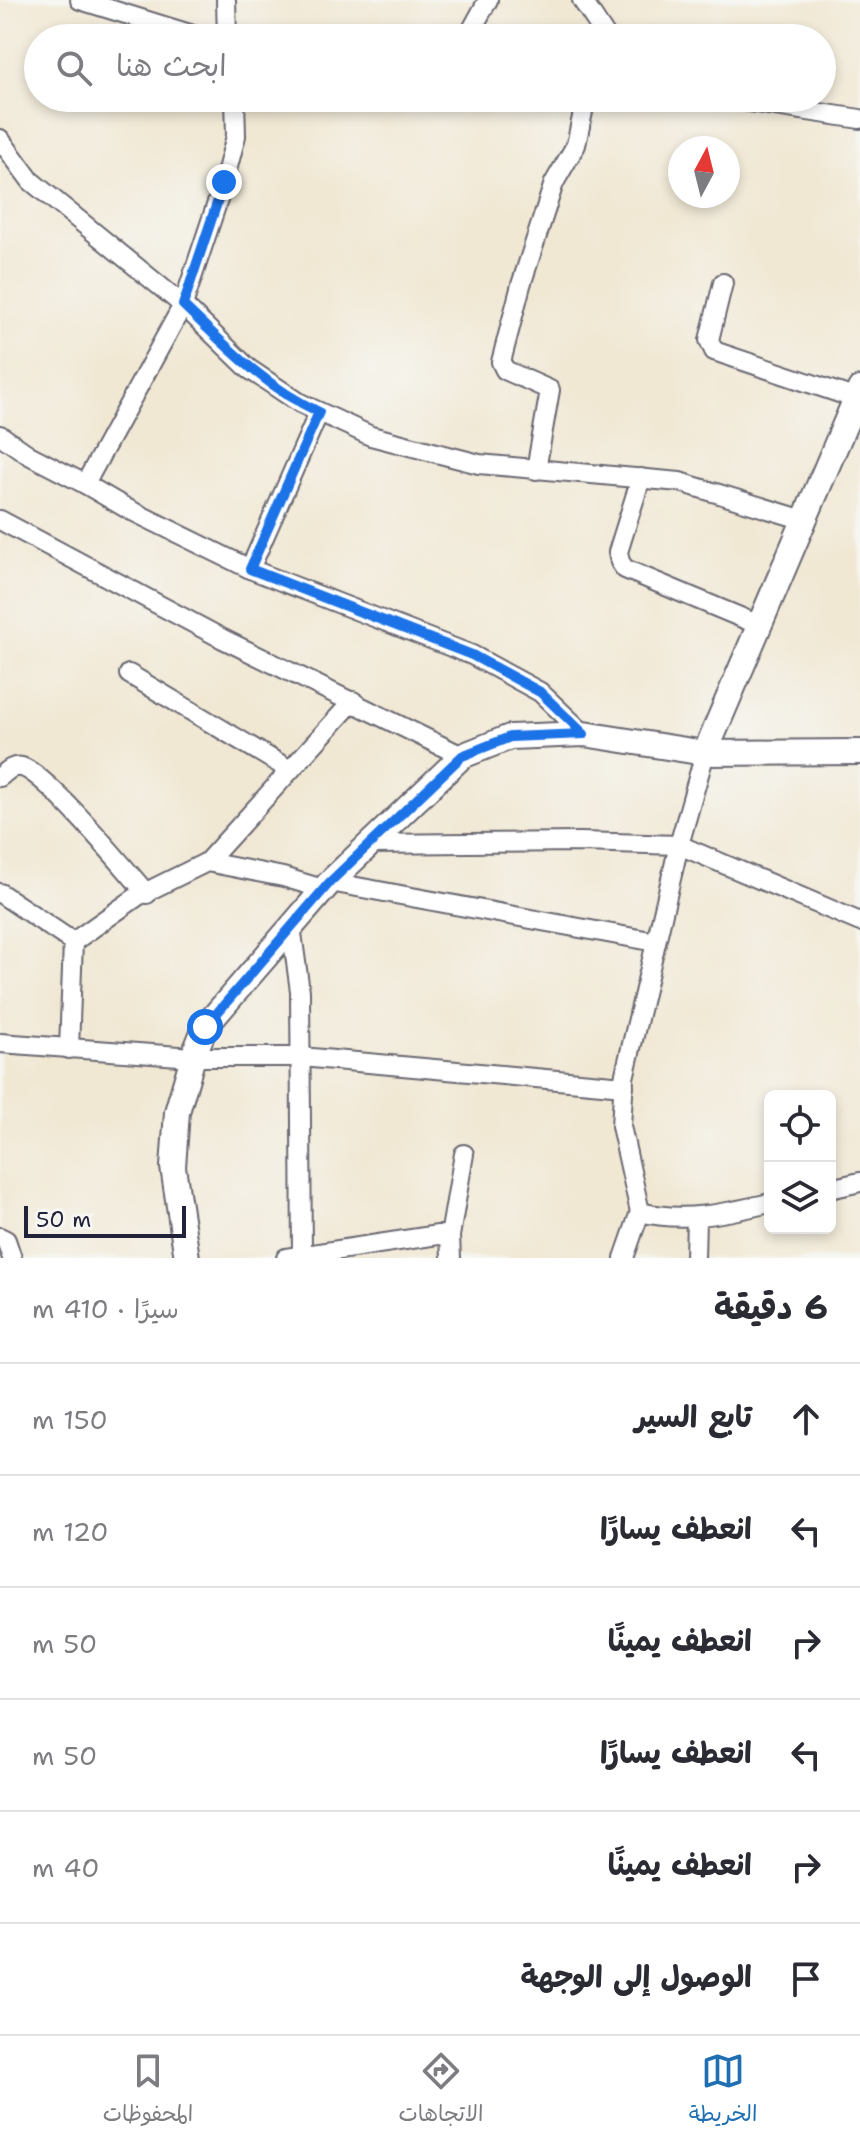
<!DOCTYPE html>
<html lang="ar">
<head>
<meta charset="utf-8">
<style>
  body { margin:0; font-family:"Shantell Sans","Playpen Sans Arabic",sans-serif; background:#f2f2f3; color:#2b2b33; direction:rtl }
  .controls { position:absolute; right:24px; bottom:24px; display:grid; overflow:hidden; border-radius:12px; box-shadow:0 4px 12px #0003 }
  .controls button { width:72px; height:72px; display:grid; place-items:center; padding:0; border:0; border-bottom:2px solid #e1e1e2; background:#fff; color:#2b2b33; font:40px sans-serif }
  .compass { position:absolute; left:668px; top:136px; width:72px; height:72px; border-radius:50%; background:#fff; box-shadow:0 4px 12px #0003; rotate:7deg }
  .scale { position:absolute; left:24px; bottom:20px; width:162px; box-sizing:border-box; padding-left:8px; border:4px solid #22223b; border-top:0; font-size:22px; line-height:28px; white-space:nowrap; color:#22223b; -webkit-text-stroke:6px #f6f6f2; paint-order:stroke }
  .stop { position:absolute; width:24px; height:24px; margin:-18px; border:6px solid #1a73e8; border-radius:50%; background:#fff }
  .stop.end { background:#1a73e8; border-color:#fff; box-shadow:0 2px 8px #0008 }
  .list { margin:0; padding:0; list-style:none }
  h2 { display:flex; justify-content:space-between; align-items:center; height:104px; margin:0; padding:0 32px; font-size:34px }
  h2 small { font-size:26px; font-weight:400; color:#7c7c81 }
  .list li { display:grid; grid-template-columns:52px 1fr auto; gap:24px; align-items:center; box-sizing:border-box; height:112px; padding:0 32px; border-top:2px solid #e1e1e2 }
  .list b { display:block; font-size:30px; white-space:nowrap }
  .list em { font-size:26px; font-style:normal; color:#7c7c81 }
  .icon { flex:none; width:44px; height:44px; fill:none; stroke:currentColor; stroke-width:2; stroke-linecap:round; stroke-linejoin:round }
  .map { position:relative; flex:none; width:860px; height:1258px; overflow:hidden; direction:ltr }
  .search { position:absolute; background:#fff; box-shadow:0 4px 12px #0003; left:24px; right:24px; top:24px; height:88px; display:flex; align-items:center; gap:20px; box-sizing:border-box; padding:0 28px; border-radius:44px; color:#7c7c81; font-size:30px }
  .sheet { height:776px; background:#fff }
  nav { display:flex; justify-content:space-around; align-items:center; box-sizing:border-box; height:112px; border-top:2px solid #e1e1e2; background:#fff; font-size:22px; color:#7c7c81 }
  nav a { display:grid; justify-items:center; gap:4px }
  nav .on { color:#1f6fb2 }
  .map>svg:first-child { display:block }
</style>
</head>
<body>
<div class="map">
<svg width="860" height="1258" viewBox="0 0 860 1258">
  <rect width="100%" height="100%" fill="#f6f6f2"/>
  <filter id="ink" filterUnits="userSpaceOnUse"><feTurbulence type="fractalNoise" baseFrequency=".0125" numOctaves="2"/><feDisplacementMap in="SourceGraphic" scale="16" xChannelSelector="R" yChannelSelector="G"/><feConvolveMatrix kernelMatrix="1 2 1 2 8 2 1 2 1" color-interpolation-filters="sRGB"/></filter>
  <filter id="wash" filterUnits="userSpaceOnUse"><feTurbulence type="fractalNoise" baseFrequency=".006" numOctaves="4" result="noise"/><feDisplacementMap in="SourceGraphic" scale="32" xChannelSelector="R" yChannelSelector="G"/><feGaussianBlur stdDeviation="1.8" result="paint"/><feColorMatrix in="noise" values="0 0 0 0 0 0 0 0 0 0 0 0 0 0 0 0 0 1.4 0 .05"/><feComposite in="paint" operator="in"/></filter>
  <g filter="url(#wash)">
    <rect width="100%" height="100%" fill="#f1e8d4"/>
  </g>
  <g filter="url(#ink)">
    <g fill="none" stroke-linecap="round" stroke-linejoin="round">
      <defs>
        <g id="street">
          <polyline points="80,0 203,38"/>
          <polyline points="226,0 227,38"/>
          <polyline points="582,0 607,38"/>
          <polyline points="471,31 488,0"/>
          <polyline points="235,98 236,136 224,182 183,305 85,484 126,508 250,569 472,655 540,692 584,734"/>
          <polyline points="723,98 860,119"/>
          <polyline points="0,139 31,181 183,305 249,369 300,403 371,436 479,464 680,482 804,520"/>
          <polyline points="723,283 709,340 714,351 860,400"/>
          <polyline points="0,435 29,455 85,484"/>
          <polyline points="536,470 550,390 505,370 501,362 521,285 554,183 576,145 586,98"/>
          <polyline points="641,478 618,552 620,562 625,569 759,625"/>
          <polyline points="0,520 223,639 462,756"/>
          <polyline points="250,569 319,412"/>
          <polyline points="129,674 290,770"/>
          <path d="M 705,753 L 679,845 L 624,1078 L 621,1126 L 640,1212 C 684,1223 726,1213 770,1203"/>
          <path d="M 0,777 C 7,771 13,765 22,767 C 48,775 125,869 147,894"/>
          <polyline points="370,844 581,842 679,845 860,922"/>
          <polyline points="207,862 353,701"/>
          <polyline points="330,882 656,942"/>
          <polyline points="0,893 73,942 69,1049"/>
          <polyline points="291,926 300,991 302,1255"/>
          <polyline points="73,942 138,896 207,862 283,877 323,889"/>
          <polyline points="0,1043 193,1057 301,1057 624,1086"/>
          <polyline points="830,1189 860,1182"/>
          <polyline points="450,1236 464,1154"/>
          <polyline points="0,1237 6,1240 12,1258"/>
          <polyline points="286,1258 438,1235 450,1236 451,1258"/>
          <polyline points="624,1258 640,1212"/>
          <polyline points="695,1258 696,1218"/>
        </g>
        <g id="secondary">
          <polyline points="860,389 705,753 860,752"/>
          <polyline points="187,1258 173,1167 177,1112 193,1057 205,1027 330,882 462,756 510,737 584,734 705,753"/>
        </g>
      </defs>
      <use href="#street" stroke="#6a6771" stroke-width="22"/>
      <use href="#secondary" stroke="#6a6771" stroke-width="28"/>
      <use href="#street" stroke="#fff" stroke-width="18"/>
      <use href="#secondary" stroke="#fff" stroke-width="24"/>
    </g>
  </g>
  <g fill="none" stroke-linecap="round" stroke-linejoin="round" filter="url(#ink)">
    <path stroke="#1a73e8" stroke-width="10" d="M 205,1027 L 330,882 L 462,756 L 510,737 L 584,734 L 540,692 L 472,655 L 250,569 L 319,412 C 265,387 225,345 183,305 L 224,182"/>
  </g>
</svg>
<div class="controls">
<button><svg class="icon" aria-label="locate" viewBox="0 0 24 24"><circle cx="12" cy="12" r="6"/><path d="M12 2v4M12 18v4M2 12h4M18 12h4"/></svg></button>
<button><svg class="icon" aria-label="layers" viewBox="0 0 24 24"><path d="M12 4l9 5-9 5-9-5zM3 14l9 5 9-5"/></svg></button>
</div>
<svg class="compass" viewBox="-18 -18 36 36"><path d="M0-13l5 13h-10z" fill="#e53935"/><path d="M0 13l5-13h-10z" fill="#7c7c81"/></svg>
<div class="scale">50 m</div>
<div class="stop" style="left:205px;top:1027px"></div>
<div class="stop end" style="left:224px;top:182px"></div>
<div class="search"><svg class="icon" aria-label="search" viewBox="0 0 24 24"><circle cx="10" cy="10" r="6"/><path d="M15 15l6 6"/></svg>ابحث هنا</div>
</div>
<section class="sheet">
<h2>6 دقيقة<small>سيرًا · 410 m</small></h2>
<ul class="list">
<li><svg class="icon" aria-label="ahead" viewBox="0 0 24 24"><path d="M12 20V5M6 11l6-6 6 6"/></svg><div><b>تابع السير</b></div><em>150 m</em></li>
<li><svg class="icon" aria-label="left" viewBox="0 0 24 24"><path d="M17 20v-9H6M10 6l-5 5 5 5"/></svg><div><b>انعطف يسارًا</b></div><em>120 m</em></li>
<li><svg class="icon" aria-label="right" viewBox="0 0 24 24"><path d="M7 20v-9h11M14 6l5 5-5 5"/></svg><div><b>انعطف يمينًا</b></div><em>50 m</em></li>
<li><svg class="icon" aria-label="left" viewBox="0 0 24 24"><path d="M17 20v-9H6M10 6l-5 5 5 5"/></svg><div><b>انعطف يسارًا</b></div><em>50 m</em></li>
<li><svg class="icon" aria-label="right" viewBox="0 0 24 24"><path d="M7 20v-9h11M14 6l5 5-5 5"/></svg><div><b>انعطف يمينًا</b></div><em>40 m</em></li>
<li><svg class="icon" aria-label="arrive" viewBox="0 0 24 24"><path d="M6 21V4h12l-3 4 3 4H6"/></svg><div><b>الوصول إلى الوجهة</b></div></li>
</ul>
</section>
<nav>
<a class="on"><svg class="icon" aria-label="map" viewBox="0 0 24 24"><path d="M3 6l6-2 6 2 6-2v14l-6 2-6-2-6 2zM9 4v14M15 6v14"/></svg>الخريطة</a>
<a><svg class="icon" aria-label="directions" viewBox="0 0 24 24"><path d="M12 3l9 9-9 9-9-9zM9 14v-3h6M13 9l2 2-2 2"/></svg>الاتجاهات</a>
<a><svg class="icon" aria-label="saved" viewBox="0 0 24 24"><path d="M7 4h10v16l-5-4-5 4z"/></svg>المحفوظات</a>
</nav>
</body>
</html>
